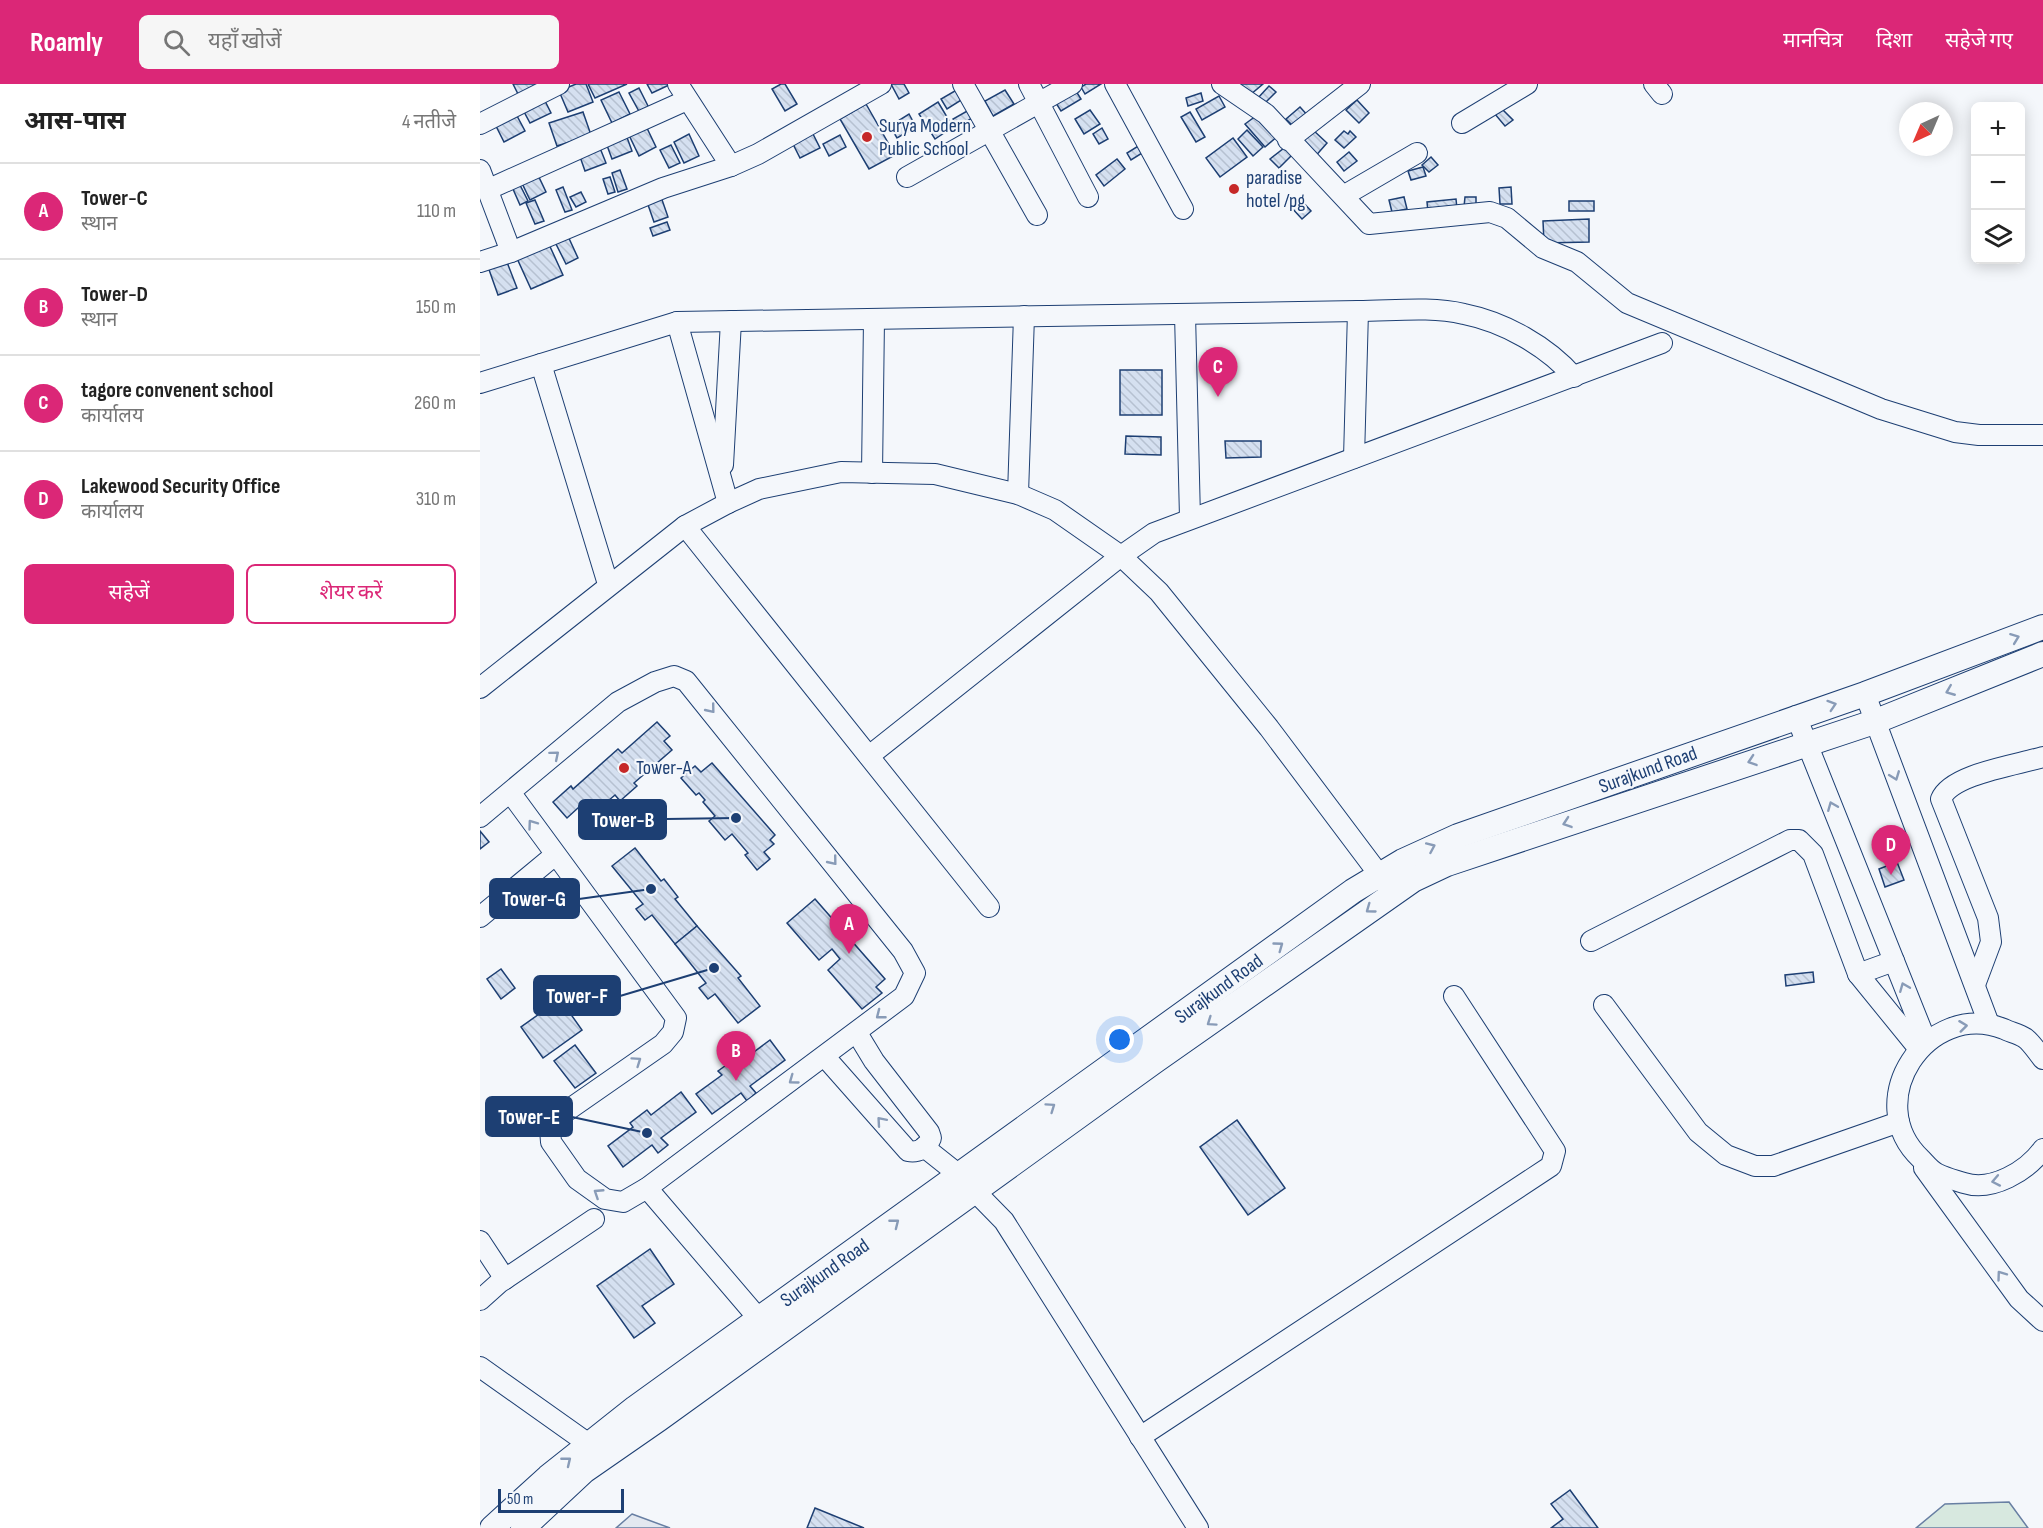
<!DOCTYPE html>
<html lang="hi">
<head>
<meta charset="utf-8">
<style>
  body { margin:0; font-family:"Sofia Sans Condensed","Noto Sans Devanagari",sans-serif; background:#f6f6f6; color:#222 }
  .controls { position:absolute; right:18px; top:18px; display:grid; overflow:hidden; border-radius:9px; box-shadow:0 3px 15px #0003 }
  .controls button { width:54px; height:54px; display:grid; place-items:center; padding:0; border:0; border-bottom:2px solid #e0e0e0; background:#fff; color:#222; font:30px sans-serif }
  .compass { position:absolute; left:1419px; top:18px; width:54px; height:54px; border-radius:50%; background:#fff; box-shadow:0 3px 15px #0003; rotate:224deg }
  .scale { position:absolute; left:18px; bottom:15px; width:126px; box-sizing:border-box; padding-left:6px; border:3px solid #1d3f73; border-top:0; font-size:16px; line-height:21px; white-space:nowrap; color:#1d3f73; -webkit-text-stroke:4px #f4f7fb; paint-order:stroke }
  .you { position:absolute; left:640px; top:956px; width:21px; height:21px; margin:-15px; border:4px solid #fff; border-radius:50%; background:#1a73e8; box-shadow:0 0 0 9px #1a73e833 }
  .badge { display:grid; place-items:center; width:39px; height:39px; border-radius:50%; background:#db2777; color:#fff; font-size:20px; font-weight:700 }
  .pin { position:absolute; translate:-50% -50px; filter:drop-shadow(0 2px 3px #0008) }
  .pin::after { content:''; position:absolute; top:32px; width:21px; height:18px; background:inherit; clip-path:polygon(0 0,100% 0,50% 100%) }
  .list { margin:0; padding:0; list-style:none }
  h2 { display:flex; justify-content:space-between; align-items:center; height:78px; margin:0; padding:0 24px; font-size:26px }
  h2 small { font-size:20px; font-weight:400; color:#767676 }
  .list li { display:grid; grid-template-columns:39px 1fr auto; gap:18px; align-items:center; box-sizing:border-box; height:96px; padding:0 24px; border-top:2px solid #e0e0e0 }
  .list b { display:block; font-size:22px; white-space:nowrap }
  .list p { margin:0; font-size:20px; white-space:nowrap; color:#767676 }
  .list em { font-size:20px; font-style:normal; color:#767676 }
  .actions { display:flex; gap:12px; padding:18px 24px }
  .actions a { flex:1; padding:14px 0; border:2px solid #db2777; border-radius:9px; text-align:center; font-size:21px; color:#db2777 }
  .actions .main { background:#db2777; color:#fff }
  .icon { flex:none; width:33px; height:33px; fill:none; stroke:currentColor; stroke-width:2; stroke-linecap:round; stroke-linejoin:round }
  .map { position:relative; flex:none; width:1563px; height:1444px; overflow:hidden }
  header { display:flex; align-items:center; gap:36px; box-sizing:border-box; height:84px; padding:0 30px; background:#db2777; color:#fff }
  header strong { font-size:28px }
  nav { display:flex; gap:33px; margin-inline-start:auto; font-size:21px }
  .search { width:420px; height:54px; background:#f6f6f6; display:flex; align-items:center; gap:15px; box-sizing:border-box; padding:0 21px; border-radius:9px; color:#767676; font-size:22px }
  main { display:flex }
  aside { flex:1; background:#fff }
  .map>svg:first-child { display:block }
</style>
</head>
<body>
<header>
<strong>Roamly</strong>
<div class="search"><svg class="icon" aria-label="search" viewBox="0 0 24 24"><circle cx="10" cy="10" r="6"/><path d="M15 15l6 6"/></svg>यहाँ खोजें</div>
<nav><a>मानचित्र</a><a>दिशा</a><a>सहेजे गए</a></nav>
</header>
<main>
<aside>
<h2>आस-पास<small>4 नतीजे</small></h2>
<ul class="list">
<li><span class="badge">A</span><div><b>Tower-C</b><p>स्थान</p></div><em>110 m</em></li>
<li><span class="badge">B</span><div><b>Tower-D</b><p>स्थान</p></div><em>150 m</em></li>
<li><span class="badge">C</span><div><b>tagore convenent school</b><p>कार्यालय</p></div><em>260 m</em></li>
<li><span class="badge">D</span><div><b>Lakewood Security Office</b><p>कार्यालय</p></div><em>310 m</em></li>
</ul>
<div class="actions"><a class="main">सहेजें</a><a>शेयर करें</a></div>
</aside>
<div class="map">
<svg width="1563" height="1444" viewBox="0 0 1563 1444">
  <defs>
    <pattern id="building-back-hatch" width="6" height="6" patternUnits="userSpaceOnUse" patternTransform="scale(1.5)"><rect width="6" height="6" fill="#d5e0f0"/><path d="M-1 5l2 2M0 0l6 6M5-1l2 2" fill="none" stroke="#b6c1d1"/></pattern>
  </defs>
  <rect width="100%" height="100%" fill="#f4f7fb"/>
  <polygon fill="#d7e8df" stroke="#687fa3" stroke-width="1.5" points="1529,1418 1548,1444 1436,1444 1465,1420"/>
  <polygon fill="#e3e8f0" stroke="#687fa3" stroke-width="1.5" points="152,1430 190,1444 136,1444"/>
  <g fill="url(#building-back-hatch)" stroke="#1d3f73" stroke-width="1.5">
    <polygon points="33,0 57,0 60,6 41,16"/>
    <polygon points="96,0 106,0 113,18 88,28 79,7"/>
    <polygon points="108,0 147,0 115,14"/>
    <polygon points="167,0 188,0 189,1 172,9"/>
    <polygon points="301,0 305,0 317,20 305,27 292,5"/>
    <polygon points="411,0 424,0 429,9 419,15"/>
    <polygon points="606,0 621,0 605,10 601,3"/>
    <polygon points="760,0 783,0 770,11"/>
    <polygon points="789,2 796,8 784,20 778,14"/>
    <polygon points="159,4 170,26 161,31 149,9"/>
    <polygon points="480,4 486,13 467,25 461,15"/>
    <polygon points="594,4 601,15 581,27 574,16"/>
    <polygon points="525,6 534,20 513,32 505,17"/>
    <polygon points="139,8 150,30 132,39 121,16"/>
    <polygon points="721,9 723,17 708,22 706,14"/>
    <polygon points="62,11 71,29 50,39 41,22"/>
    <polygon points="739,12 745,23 722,36 716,25"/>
    <polygon points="877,16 889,29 879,39 866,26"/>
    <polygon points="458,18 473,43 455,55 439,30"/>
    <polygon points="386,20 415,71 389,85 360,35"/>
    <polygon points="820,23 829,33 816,45 806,35"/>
    <polygon points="1021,24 1033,36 1025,42 1014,29"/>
    <polygon points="489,26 494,33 477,43 473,35"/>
    <polygon points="610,26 620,40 604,50 595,35"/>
    <polygon points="103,28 111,51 77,62 69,39"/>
    <polygon points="710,28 725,53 716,58 701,33"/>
    <polygon points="780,29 799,51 785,63 765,40"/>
    <polygon points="36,30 45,47 24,58 15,40"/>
    <polygon points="429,30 436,43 417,54 410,42"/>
    <polygon points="165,40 176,63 159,72 148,49"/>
    <polygon points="622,44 628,55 619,60 613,50"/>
    <polygon points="331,46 340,64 320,74 311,56"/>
    <polygon points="767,46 783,63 773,72 758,55"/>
    <polygon points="833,46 847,59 833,75 818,60"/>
    <polygon points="864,47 868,50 870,47 876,53 864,64 855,56"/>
    <polygon points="145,48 152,67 132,75 125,56"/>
    <polygon points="209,50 219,72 204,79 194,58"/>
    <polygon points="360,51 366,63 349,72 343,60"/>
    <polygon points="753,54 767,73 740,93 726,74"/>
    <polygon points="118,59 126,79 105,87 98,67"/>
    <polygon points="663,59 667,66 651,76 647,69"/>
    <polygon points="191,61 200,79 189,84 180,66"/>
    <polygon points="808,61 815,68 799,84 790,75"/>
    <polygon points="869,68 877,77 864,87 857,78"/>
    <polygon points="951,73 958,81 949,88 942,81"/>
    <polygon points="637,75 645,85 624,102 616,91"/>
    <polygon points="943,83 946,92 931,96 928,87"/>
    <polygon points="140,86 147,105 138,108 132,89"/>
    <polygon points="57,89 66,108 50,116 41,97"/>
    <polygon points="130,93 135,108 128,110 123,95"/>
    <polygon points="40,101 48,117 40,121 33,105"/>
    <polygon points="83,103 92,126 85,128 76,106"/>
    <polygon points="1031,103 1032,120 1020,120 1019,104"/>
    <polygon points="101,108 106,118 96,123 90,113"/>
    <polygon points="180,110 188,133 174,138 166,115"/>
    <polygon points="924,113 927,125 912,128 909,116"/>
    <polygon points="985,113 996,113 996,124 984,123"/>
    <polygon points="820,115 831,127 822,135 811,123"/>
    <polygon points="976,115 977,125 948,128 947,118"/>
    <polygon points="55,116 64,137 55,140 46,119"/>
    <rect x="1089" y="117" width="25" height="10"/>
    <polygon points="1109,135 1109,158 1064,159 1063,137"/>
    <polygon points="187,138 190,146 173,152 170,144"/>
    <polygon points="87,150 98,174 86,180 74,156"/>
    <polygon points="67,156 83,191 51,205 35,170"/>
    <polygon points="25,173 37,204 18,211 7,180"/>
    <rect x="640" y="286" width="42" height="45"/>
    <polygon points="646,352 681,353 681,371 645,370"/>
    <polygon points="745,357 781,357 781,373 746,374"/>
    <polygon points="177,638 190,652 184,657 192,666 154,699 157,702 140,717 135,711 108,734 99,723 87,734 73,718 91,702 93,705 138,665 142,669"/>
    <polygon points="232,679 295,751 290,756 294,760 284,768 290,775 277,786 265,771 268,769 252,750 245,756 229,737 235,732 223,718 225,716 219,709 216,711 201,694 215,682 221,688"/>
    <polygon points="0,747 9,758 0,765"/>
    <polygon points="155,764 181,797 184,795 198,813 195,815 217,842 195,860 172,831 165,836 156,825 163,820 132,782"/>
    <polygon points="1417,778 1424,796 1405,803 1399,785"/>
    <polygon points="335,815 405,895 396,903 402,909 382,925 348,886 360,875 352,865 339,876 307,839"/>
    <polygon points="217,842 261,892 258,894 280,922 258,939 235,910 228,915 219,904 226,899 195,860"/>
    <polygon points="21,885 35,904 21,915 7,895"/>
    <polygon points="1333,888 1334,898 1306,902 1305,891"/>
    <polygon points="80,915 102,946 63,974 41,943"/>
    <polygon points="290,956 305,976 270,1002 276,1009 267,1017 261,1009 232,1030 216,1010 242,991 238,987 256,974 259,979"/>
    <polygon points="95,961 116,989 95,1004 74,977"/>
    <polygon points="201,1008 216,1028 181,1054 188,1061 178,1069 172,1061 143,1083 128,1062 153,1043 150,1039 167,1026 171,1031"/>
    <polygon points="757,1036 805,1104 768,1131 720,1063"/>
    <polygon points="170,1165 194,1200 162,1222 175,1239 154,1254 117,1202"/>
    <polygon points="1090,1406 1118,1444 1071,1444 1083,1435 1071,1420"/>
    <polygon points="335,1424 384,1444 327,1444"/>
  </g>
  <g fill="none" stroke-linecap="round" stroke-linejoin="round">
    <defs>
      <g id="minor">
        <polyline points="198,0 251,82"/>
        <polyline points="483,0 557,131"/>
        <polyline points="549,0 608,113"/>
        <polyline points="635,0 703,125"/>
        <polyline points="742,0 786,30 889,140 1010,128 1027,134 1063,164 1097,178 1147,219 1401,325 1475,348 1499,351 1563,351"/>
        <polyline points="1174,0 1182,10"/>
        <polyline points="982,39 1047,0"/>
        <polyline points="0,40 79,0"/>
        <polyline points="808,56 880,0"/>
        <polyline points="0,86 31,168"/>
        <polyline points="427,93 592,0"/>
        <polyline points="9,105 207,16"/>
        <polyline points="865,111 937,69"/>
        <polyline points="0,178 31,168 183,104 251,82 278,70 401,0"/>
        <polyline points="705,230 710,434"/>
        <polyline points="197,238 248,419"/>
        <polyline points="61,280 128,500"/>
        <path d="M 0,299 L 197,238 L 878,227 C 912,227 950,222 984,230 C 1024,238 1067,262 1094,293"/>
        <polyline points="874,374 878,227"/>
        <polyline points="243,381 251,237"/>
        <polyline points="392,389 394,235"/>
        <polyline points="538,410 544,232"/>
        <polyline points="205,442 509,823"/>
        <polyline points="0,604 205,442 248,419 279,405 361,388 455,390 538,410 575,426 641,472 679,508 789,644 907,801"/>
        <polyline points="1385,610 1509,940"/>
        <polyline points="1316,632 1446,957"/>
        <polyline points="389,672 641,472 674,449 1182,259"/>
        <polyline points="0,733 138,618 175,598 194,592 206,597 423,867 435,889 424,912 167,1104 143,1118 125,1115 97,1095 71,1058 70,1045 78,1033 183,960 193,948 196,934 30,708"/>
        <polyline points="0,833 75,771"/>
        <polyline points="1111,857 1310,756 1319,756 1333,770 1378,890 1439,965"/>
        <polyline points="1378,890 1414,877"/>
        <path d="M 1496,898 L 1511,858 L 1508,834 L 1461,715 C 1471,690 1537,681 1563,673"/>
        <polyline points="1124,921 1218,1048 1246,1071 1275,1082 1293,1082 1419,1038"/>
        <path d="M 345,973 L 428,1067 C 438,1069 447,1064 451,1054 L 449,1048 L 394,977 L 377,949"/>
        <path d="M 1563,975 C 1557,968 1552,959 1545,954 C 1539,950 1530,948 1524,945 C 1447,915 1380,1018 1441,1075 C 1446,1080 1451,1087 1458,1090 C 1466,1094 1475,1096 1484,1099 C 1512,1108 1547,1087 1563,1065"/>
        <polyline points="444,1063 478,1090 524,1137 718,1444"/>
        <polyline points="1444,1084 1539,1215 1563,1237"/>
        <polyline points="167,1104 279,1235"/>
        <polyline points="0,1157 25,1195"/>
        <polyline points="0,1216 19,1199 114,1135"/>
        <polyline points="0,1283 120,1368"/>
        <polyline points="660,1353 1071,1082 1075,1067 974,912"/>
      </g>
      <g id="major">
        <polyline points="12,1444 68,1393 155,1324 873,807 923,777 978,752 1385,610 1563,543"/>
        <polyline points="43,1444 104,1387 179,1335 675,977 933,796 967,780 1394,638 1563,570"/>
      </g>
    </defs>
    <use href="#minor" stroke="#1d3f73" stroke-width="22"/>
    <use href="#major" stroke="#1d3f73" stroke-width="26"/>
    <use href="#minor" stroke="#f4f7fb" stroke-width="20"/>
    <use href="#major" stroke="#f4f7fb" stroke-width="24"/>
  </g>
  <defs><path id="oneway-chevron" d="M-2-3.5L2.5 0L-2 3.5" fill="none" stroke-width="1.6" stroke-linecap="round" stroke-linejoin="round" transform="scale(1.5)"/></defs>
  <g stroke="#889bb7">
    <use href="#oneway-chevron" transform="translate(1535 554) rotate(-21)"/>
    <use href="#oneway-chevron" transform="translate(1470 607) rotate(158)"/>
    <use href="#oneway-chevron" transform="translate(1352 621) rotate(-18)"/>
    <use href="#oneway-chevron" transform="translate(231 625) rotate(51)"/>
    <use href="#oneway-chevron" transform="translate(75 671) rotate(-40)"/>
    <use href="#oneway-chevron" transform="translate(1272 677) rotate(161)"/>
    <use href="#oneway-chevron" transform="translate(1415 692) rotate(69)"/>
    <use href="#oneway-chevron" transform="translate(1352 722) rotate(-112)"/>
    <use href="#oneway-chevron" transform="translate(1087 739) rotate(161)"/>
    <use href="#oneway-chevron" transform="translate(52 740) rotate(-126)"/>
    <use href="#oneway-chevron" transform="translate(951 763) rotate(-24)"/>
    <use href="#oneway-chevron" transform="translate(353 777) rotate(51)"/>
    <use href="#oneway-chevron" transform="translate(890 825) rotate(144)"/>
    <use href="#oneway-chevron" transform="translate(799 862) rotate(-36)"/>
    <use href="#oneway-chevron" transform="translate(1424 903) rotate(-112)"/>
    <use href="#oneway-chevron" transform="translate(400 931) rotate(142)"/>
    <use href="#oneway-chevron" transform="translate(731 938) rotate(145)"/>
    <use href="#oneway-chevron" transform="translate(1483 942) rotate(-7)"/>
    <use href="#oneway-chevron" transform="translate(157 977) rotate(-35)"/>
    <use href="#oneway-chevron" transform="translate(313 996) rotate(144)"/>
    <use href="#oneway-chevron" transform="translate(571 1023) rotate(-35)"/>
    <use href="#oneway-chevron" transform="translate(401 1037) rotate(-131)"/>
    <use href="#oneway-chevron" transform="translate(1516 1097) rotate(169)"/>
    <use href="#oneway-chevron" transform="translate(118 1109) rotate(-147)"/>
    <use href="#oneway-chevron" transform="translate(415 1139) rotate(-38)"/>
    <use href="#oneway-chevron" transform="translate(1521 1191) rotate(-126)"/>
    <use href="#oneway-chevron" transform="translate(87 1377) rotate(-39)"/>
  </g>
  <g fill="#c62828" stroke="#f4f7fb" stroke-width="2">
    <circle cx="387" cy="53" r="6"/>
    <circle cx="754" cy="105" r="6"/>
    <circle cx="144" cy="684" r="6"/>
  </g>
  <g text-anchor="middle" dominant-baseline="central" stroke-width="4.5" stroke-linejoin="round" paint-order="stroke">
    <g font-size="20" fill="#1d3f73" stroke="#f4f7fb" text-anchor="start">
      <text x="399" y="42">Surya Modern<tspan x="399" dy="23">Public School</tspan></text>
      <text x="766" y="94">paradise<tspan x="766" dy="23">hotel /pg</tspan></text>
      <text x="156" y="684">Tower-A</text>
    </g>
    <g font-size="20" fill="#1d3f73" stroke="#f4f7fb">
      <text transform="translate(1168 686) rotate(-20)">Surajkund Road</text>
      <text transform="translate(739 905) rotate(-36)">Surajkund Road</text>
      <text transform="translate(345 1189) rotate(-35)">Surajkund Road</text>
    </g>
  </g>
  <path fill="none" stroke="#1d3f73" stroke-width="2" d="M256 734L186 735M171 805L99 815M234 884L140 912M167 1049L92 1033"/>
  <g fill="#1d3f73" stroke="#f4f7fb" stroke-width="2">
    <circle cx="256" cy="734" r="6"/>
    <circle cx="171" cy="805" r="6"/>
    <circle cx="234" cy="884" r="6"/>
    <circle cx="167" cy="1049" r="6"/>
  </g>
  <g fill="#1d3f73" stroke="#1d3f73" stroke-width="2">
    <rect x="99" y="716" width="87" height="39" rx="6"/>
    <rect x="10" y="795" width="89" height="39" rx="6"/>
    <rect x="54" y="892" width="86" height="39" rx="6"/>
    <rect x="6" y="1013" width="86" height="39" rx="6"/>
  </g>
  <g font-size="21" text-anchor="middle" font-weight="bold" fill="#fff">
    <text x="143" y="743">Tower-B</text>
    <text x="54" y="822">Tower-G</text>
    <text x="97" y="919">Tower-F</text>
    <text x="49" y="1040">Tower-E</text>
  </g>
</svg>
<div class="controls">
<button>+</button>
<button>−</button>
<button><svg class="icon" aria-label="layers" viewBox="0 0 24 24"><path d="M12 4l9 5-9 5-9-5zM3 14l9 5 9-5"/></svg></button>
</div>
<svg class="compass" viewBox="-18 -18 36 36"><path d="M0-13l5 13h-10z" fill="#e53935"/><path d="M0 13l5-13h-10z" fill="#767676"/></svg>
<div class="scale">50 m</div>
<div class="you"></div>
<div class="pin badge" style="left:369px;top:870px">A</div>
<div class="pin badge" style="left:256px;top:997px">B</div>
<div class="pin badge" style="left:738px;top:313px">C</div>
<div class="pin badge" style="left:1411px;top:791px">D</div>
</div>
</main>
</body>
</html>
